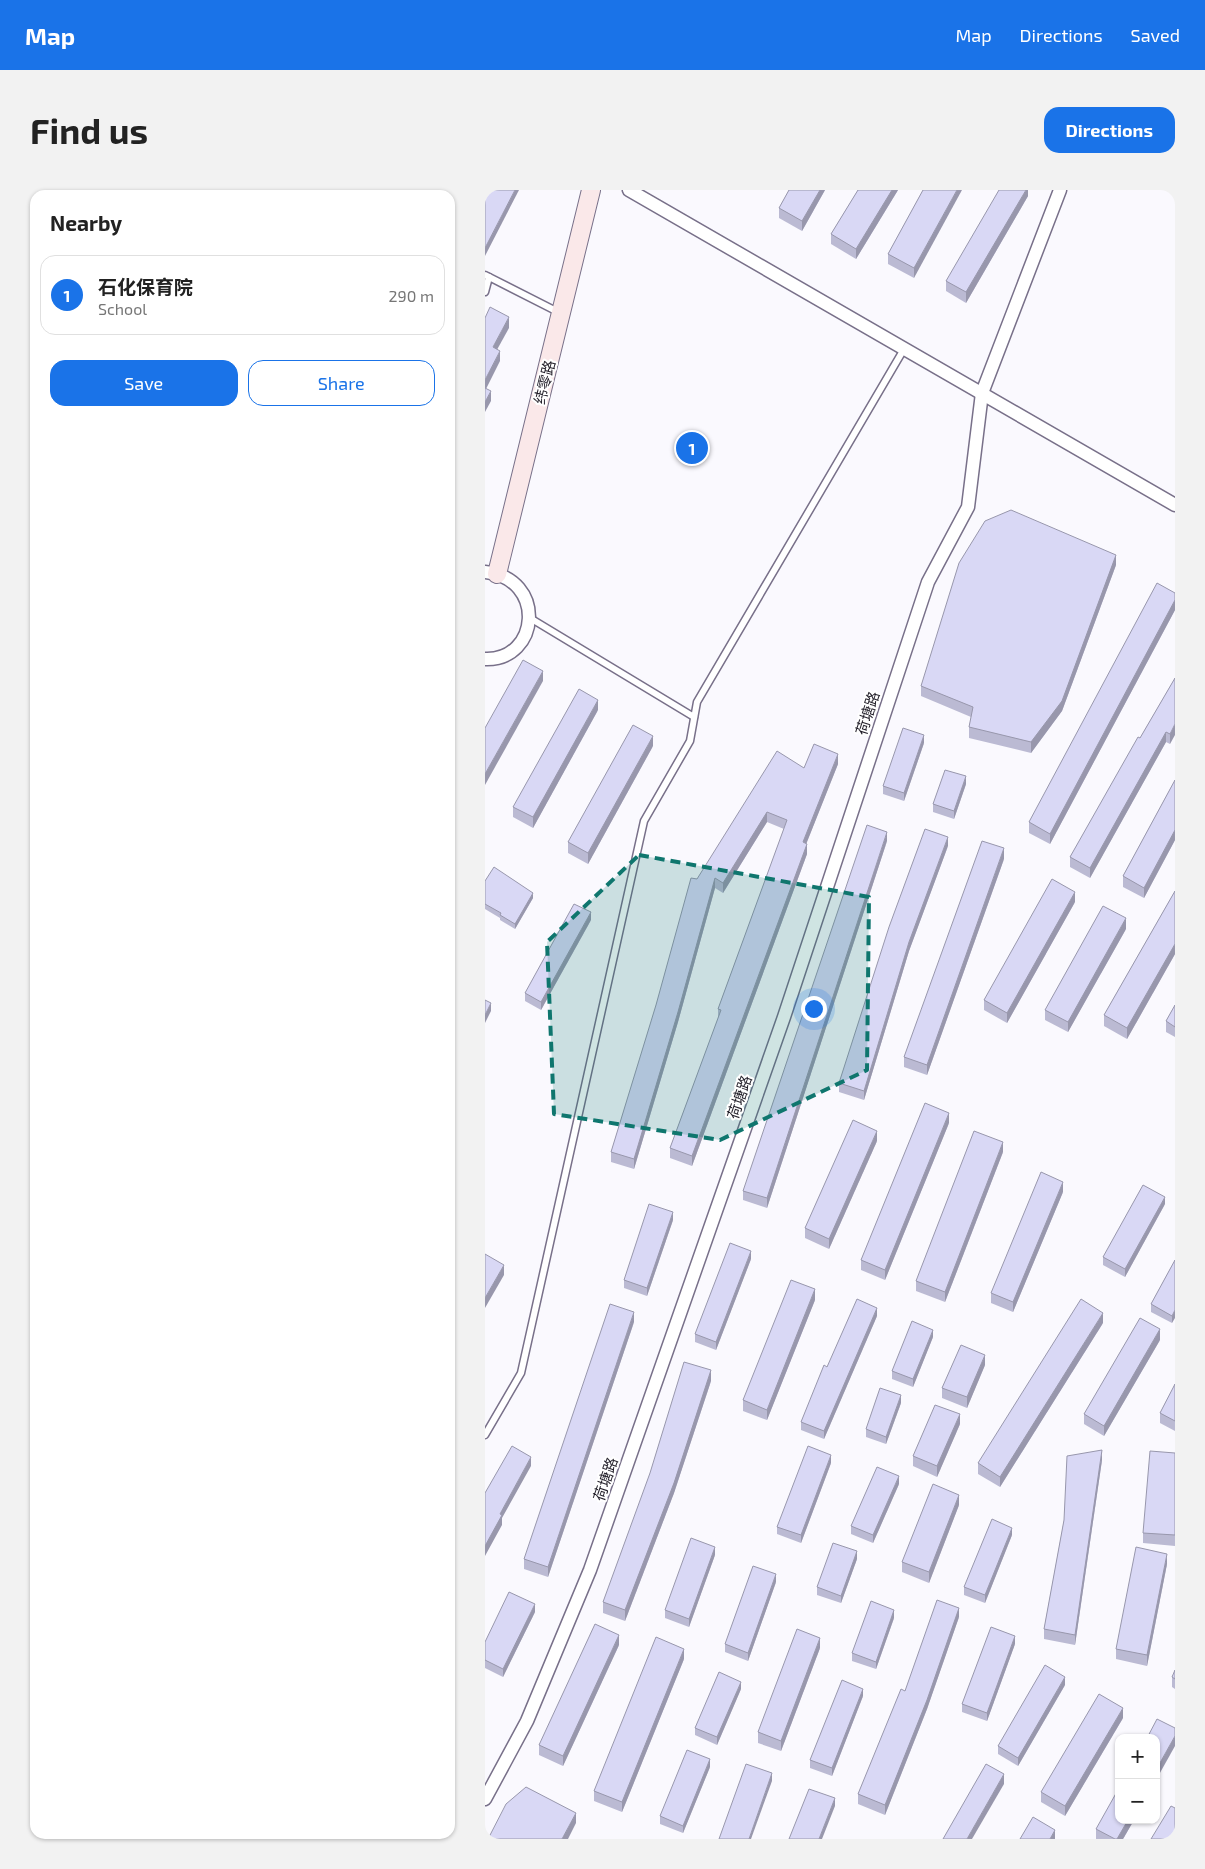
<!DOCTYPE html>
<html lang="en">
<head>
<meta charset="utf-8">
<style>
  body { margin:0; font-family:"Exo 2","Noto Sans SC",sans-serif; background:#f2f2f2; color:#222 }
  .controls { position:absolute; right:15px; bottom:15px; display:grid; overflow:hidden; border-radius:10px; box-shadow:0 1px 4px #0004 }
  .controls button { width:45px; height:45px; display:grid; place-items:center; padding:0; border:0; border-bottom:1px solid #e0e0e0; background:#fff; color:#222; font:25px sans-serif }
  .you { position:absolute; left:328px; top:818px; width:18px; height:18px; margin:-12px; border:4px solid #fff; border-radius:50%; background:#1a73e8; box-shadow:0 0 0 8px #1a73e833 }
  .badge { display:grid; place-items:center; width:32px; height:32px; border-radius:50%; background:#1a73e8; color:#fff; font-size:16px; font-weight:700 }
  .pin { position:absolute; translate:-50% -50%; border:2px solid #fff; box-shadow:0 1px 5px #0006 }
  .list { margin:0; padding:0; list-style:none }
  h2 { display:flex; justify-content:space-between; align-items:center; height:65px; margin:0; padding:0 20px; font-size:21px }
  h2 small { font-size:16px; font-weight:400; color:#767676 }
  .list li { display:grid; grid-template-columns:32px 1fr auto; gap:15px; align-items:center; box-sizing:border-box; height:80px; margin:0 10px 10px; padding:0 10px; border:1px solid #e0e0e0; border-radius:15px }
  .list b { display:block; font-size:19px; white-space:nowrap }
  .list p { margin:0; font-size:16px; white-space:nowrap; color:#767676 }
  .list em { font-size:16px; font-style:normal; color:#767676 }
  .actions { display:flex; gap:10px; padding:15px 20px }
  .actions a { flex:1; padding:11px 0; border:1px solid #1a73e8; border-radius:15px; text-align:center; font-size:18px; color:#1a73e8 }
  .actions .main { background:#1a73e8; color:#fff }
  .map { position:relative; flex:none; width:690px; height:1649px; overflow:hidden; border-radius:15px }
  header { display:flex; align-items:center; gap:30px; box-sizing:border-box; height:70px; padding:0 25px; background:#1a73e8; color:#fff }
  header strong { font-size:24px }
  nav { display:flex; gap:28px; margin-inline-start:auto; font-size:18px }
  .intro { display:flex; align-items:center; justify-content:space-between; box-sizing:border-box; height:120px; padding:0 30px }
  h1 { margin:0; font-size:35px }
  .button { padding:12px 22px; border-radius:15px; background:#1a73e8; color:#fff; font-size:18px; font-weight:700 }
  main { display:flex; gap:30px; padding:0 30px }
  aside { flex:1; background:#fff; border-radius:15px; box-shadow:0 1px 4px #0004 }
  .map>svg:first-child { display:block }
</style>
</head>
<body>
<header>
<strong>Map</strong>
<nav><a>Map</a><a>Directions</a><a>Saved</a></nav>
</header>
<div class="intro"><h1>Find us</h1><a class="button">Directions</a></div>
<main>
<aside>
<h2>Nearby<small></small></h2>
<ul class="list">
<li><span class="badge">1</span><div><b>石化保育院</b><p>School</p></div><em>290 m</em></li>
</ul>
<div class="actions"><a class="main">Save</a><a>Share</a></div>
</aside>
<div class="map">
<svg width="690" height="1649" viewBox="0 0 690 1649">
  <rect width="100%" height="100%" fill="#faf9fe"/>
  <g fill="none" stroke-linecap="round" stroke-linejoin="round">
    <defs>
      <g id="lane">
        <polyline points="0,85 75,123"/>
        <polyline points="0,102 4,87"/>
        <polyline points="45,428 209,527"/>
        <polyline points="0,1245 36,1183 159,631 205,551 212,512 419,159"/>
      </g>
      <g id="street">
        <polyline points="144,0 690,315"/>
        <path d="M 0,382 C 62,388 55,471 0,469"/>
        <polyline points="0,1609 42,1531 105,1380 299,827 443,392 483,317 497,203 575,0"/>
      </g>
      <polyline id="secondary" points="12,384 106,0"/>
    </defs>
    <use href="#lane" stroke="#787089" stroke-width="9"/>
    <use href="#street" stroke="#787089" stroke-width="15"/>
    <use href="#secondary" stroke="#787089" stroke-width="20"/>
    <use href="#lane" stroke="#fff" stroke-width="6"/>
    <use href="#street" stroke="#fff" stroke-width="12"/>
    <use href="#secondary" stroke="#fae8e9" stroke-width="18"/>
  </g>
  <g fill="#bbbad3">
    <polygon points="304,0 340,0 317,41 294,28 294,18"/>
    <polygon points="373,0 413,0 371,69 346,54 346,44"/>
    <polygon points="438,0 429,88 403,74 403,64"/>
    <polygon points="543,0 543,6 481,113 461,101 461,91"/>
    <polygon points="631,375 577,521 546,563 484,548 484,537 486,527 436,506 436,496"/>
    <polygon points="690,403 690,420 565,654 544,643 544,632"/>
    <polygon points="690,488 685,554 681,552 605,688 585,677 585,667 655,548"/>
    <polygon points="113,520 48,638 28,627 28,617"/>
    <polygon points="439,553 419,611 398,604 398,596"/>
    <polygon points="168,556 103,674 83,663 83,652"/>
    <polygon points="353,574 321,654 322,664 207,976 185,968 185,958 233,829 233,819 299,639 282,632 238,703 230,698 193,832 149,979 126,972 126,962 212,689 319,578"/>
    <polygon points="690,590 690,650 659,708 638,697 638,686"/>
    <polygon points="481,594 469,629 448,622 448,614"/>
    <polygon points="402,651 282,1018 258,1010 258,1001"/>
    <polygon points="463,656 424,761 379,910 354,902 354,893"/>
    <polygon points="519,669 442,885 419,877 419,867"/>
    <polygon points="0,691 48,708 30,739 15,730 15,728 0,719"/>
    <polygon points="690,701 690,764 642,849 619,836 619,825"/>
    <polygon points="590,712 522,833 499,820 499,810"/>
    <polygon points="106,730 56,820 40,811 40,803"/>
    <polygon points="641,739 583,842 560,830 560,820"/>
    <polygon points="690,815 690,847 681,842 681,831"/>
    <polygon points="464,933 400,1090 376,1080 376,1070"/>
    <polygon points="392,951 344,1059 320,1048 320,1038"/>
    <polygon points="518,962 460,1112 431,1101 431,1091"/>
    <polygon points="578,1002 528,1122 506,1113 506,1103"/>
    <polygon points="680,1014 640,1087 618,1075 618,1067"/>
    <polygon points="188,1030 162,1106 139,1098 139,1090"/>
    <polygon points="266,1069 231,1160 210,1152 210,1144"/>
    <polygon points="690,1070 687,1133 666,1122 666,1114"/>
    <polygon points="330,1110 282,1230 258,1221 258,1210"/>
    <polygon points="392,1126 339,1249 316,1240 316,1232 342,1177"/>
    <polygon points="149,1132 63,1387 39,1379 39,1369"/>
    <polygon points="618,1133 515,1297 493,1284 493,1273"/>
    <polygon points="448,1147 428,1197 407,1189 407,1181"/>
    <polygon points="675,1150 619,1246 599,1234 599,1224"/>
    <polygon points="500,1175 482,1218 457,1208 457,1198"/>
    <polygon points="226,1191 189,1303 140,1431 118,1423 118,1412"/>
    <polygon points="690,1194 690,1241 675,1233 675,1223"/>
    <polygon points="416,1213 401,1254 381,1247 381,1239"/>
    <polygon points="475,1234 452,1287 428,1276 428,1266"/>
    <polygon points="690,1263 690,1356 658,1353 658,1343"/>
    <polygon points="617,1270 590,1455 559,1449 559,1439 579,1330"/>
    <polygon points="346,1273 316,1353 292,1344 292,1337"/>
    <polygon points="414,1294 388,1353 366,1344 366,1336"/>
    <polygon points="474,1315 444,1393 417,1382 417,1372"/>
    <polygon points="527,1345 500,1413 479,1405 479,1397"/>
    <polygon points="230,1365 204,1437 180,1428 180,1420"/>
    <polygon points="372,1369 356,1413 332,1405 332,1397"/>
    <polygon points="682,1374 662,1476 631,1469 631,1459"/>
    <polygon points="291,1392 263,1471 240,1462 240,1454"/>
    <polygon points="50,1422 18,1487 0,1478 0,1452"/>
    <polygon points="474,1427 442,1519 400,1625 373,1614 373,1604 420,1501"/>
    <polygon points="409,1428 391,1479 367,1471 367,1463"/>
    <polygon points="530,1454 502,1531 477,1522 477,1514"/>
    <polygon points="134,1455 78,1576 54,1565 54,1555"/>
    <polygon points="335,1458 296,1561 273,1553 273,1542"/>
    <polygon points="199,1469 137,1622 109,1611 109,1601"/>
    <polygon points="690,1480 690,1499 687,1497 687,1487"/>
    <polygon points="580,1495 533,1576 513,1564 513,1556"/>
    <polygon points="256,1499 232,1555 210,1545 210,1538"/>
    <polygon points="378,1506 347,1586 325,1578 325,1570"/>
    <polygon points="638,1528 580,1626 556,1612 556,1602"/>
    <polygon points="225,1577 198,1643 175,1634 175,1626"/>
    <polygon points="634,1630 649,1630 638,1649 611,1649 611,1639"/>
  </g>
  <g fill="#9897ac">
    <polygon points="30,0 34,0 0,66 0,58"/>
    <polygon points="335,0 340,0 317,41 317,31"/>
    <polygon points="407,0 413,0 371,69 371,59"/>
    <polygon points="472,0 477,0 429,88 429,78"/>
    <polygon points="541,0 543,0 543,6 481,113 481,102"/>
    <polygon points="24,127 24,138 8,167 8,157"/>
    <polygon points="15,161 15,171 0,201 0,190"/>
    <polygon points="6,201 6,211 0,222 0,212"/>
    <polygon points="631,365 631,375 577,521 546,563 546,552"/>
    <polygon points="690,410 690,420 565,654 565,644"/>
    <polygon points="58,481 58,491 0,595 0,584"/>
    <polygon points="113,510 113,520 48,638 48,627"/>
    <polygon points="690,534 690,545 685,554 685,544"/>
    <polygon points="681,542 681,552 605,688 605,678"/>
    <polygon points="439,545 439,553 419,611 419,603"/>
    <polygon points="168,546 168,556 103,674 103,663"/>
    <polygon points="353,564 353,574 318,662 318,652"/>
    <polygon points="481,586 481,594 469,629 469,621"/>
    <polygon points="282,622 282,632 238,703 238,693"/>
    <polygon points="690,640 690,650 659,708 659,698"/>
    <polygon points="402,642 402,651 282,1018 282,1008"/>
    <polygon points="463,647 463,656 424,761 379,910 379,901 424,752"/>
    <polygon points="322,654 322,664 207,976 207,966"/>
    <polygon points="519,658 519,669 442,885 442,875"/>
    <polygon points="230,688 230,698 193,832 149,979 149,969"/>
    <polygon points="590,702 590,712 522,833 522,823"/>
    <polygon points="48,703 48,708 30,739 30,734"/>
    <polygon points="106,722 106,730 56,820 56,812"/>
    <polygon points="641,728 641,739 583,842 583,832"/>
    <polygon points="690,754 690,764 642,849 642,838"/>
    <polygon points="6,813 6,821 0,833 0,825"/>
    <polygon points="464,923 464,933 400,1090 400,1080"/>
    <polygon points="392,941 392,951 344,1059 344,1049"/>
    <polygon points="518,952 518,962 460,1112 460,1102"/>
    <polygon points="578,992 578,1002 528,1122 528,1112"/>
    <polygon points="680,1007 680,1014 640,1087 640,1079"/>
    <polygon points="188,1022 188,1030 162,1106 162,1098"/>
    <polygon points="266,1061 266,1069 231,1160 231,1152"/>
    <polygon points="19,1075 19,1085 0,1118 0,1108"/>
    <polygon points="330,1099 330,1110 282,1230 282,1220"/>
    <polygon points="392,1118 392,1126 339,1249 339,1241"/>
    <polygon points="690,1120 690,1128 687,1133 687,1126"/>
    <polygon points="149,1122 149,1132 63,1387 63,1377"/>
    <polygon points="618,1123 618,1133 515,1297 515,1287"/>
    <polygon points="675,1139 675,1150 619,1246 619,1236"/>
    <polygon points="448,1140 448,1147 428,1197 428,1189"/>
    <polygon points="500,1165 500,1175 482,1218 482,1207"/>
    <polygon points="226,1180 226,1191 189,1303 140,1431 140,1420"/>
    <polygon points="416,1205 416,1213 401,1254 401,1247"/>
    <polygon points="475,1224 475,1234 452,1287 452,1276"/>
    <polygon points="617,1260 617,1270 590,1455 590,1445"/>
    <polygon points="346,1265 346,1273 316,1353 316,1345"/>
    <polygon points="46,1267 46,1276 17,1328 17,1335 0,1366 0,1356 15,1324"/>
    <polygon points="414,1286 414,1294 388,1353 388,1345"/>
    <polygon points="474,1305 474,1315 444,1393 444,1382"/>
    <polygon points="527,1338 527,1345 500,1413 500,1405"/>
    <polygon points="230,1357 230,1365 204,1437 204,1429"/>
    <polygon points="372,1361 372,1369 356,1413 356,1406"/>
    <polygon points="682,1364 682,1374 662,1476 662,1465"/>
    <polygon points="291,1384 291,1392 263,1471 263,1463"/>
    <polygon points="50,1414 50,1422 18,1487 18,1479"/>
    <polygon points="474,1418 474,1427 442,1519 400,1625 400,1615"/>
    <polygon points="409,1420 409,1428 391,1479 391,1472"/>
    <polygon points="134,1445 134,1455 78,1576 78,1566"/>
    <polygon points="530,1446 530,1454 502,1531 502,1523"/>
    <polygon points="335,1448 335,1458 296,1561 296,1551"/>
    <polygon points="199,1459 199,1469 137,1622 137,1612"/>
    <polygon points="580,1487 580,1495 533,1576 533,1568"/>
    <polygon points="256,1492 256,1499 232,1555 232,1547"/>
    <polygon points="378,1499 378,1506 347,1586 347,1578"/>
    <polygon points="638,1518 638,1528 580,1626 580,1616"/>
    <polygon points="690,1546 690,1556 671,1590 671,1580"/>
    <polygon points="225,1569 225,1577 198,1643 198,1636"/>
    <polygon points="287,1583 287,1591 266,1649 264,1649"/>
    <polygon points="519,1584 519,1594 487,1649 482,1649"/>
    <polygon points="350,1608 350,1616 337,1649 334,1649"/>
    <polygon points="91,1623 91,1633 83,1649 77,1649"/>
    <polygon points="643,1630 649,1630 638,1649 632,1649"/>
    <polygon points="570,1640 570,1649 565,1649"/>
  </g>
  <g fill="#d9d8f5" stroke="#9897ac">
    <polygon points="4,0 30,0 0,58 0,8"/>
    <polygon points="304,0 335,0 317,31 294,18"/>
    <polygon points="373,0 407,0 371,59 346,44"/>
    <polygon points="438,0 472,0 429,78 403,64"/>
    <polygon points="514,0 541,0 481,102 461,91"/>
    <polygon points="5,117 24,127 8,157 15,161 0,190 0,128"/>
    <polygon points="0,198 6,201 0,212"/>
    <polygon points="526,320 631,365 577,511 546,552 484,537 488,517 436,496 474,373 500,331"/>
    <polygon points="672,393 690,403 690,410 565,644 544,632"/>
    <polygon points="38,470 58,481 0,584 0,538"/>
    <polygon points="690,488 690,534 685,544 681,542 605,678 585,667 653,547 655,548"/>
    <polygon points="94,499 113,510 48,627 28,617"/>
    <polygon points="148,535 168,546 103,663 83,652"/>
    <polygon points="418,538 439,545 419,603 398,596"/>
    <polygon points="329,554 353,564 318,652 322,654 207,966 185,958 236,820 233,819 302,630 282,622 238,693 230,688 193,822 149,969 126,962 171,815 206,688 212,689 292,561 319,578"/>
    <polygon points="460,580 481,586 469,621 448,614"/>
    <polygon points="690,590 690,640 659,698 638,686"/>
    <polygon points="382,635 402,642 282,1008 258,1001"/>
    <polygon points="440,639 463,647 424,752 379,901 354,893 404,737"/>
    <polygon points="497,651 519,658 442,875 419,867"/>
    <polygon points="9,677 48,703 30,734 15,725 16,723 0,714 0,691"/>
    <polygon points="567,689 590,702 522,823 499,810"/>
    <polygon points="690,701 690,754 642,838 619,825"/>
    <polygon points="89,714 106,722 56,812 40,803"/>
    <polygon points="618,716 641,728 583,832 560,820"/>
    <polygon points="0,810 6,813 0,825"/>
    <polygon points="690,815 690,837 681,831"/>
    <polygon points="440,913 464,923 400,1080 376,1070"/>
    <polygon points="368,930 392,941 344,1049 320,1038"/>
    <polygon points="489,941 518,952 460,1102 431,1091"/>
    <polygon points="556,982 578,992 528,1112 506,1103"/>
    <polygon points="658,995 680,1007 640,1079 618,1067"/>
    <polygon points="164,1014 188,1022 162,1098 139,1090"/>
    <polygon points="245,1053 266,1061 231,1152 210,1144"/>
    <polygon points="0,1064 19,1075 0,1108"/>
    <polygon points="690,1070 690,1120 687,1126 666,1114"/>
    <polygon points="306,1090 330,1099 282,1220 258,1210"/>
    <polygon points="372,1109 392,1118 339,1241 316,1232 339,1175 342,1177"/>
    <polygon points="596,1109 618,1123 515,1287 493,1273"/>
    <polygon points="125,1114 149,1122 63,1377 39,1369"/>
    <polygon points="655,1128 675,1139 619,1236 599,1224"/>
    <polygon points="427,1131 448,1140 428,1189 407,1181"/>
    <polygon points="476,1155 500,1165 482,1207 457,1198"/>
    <polygon points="199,1172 226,1180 189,1293 140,1420 118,1412 165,1283"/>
    <polygon points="690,1194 690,1231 675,1223"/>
    <polygon points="395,1198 416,1205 401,1247 381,1239"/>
    <polygon points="450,1215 475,1224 452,1276 428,1266"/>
    <polygon points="27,1256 46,1267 15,1324 17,1325 0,1356 0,1303"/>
    <polygon points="323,1256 346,1265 316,1345 292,1337"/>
    <polygon points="617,1260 590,1445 559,1439 579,1330 582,1266"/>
    <polygon points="665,1261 690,1263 690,1345 658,1343"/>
    <polygon points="392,1277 414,1286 388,1345 366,1336"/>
    <polygon points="448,1294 474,1305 444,1382 417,1372"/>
    <polygon points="507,1329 527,1338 500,1405 479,1397"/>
    <polygon points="206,1348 230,1357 204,1429 180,1420"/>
    <polygon points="348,1353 372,1361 356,1406 332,1397"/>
    <polygon points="651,1357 682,1364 662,1465 631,1459"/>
    <polygon points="268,1376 291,1384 263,1463 240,1454"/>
    <polygon points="24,1402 50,1414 18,1479 0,1470 0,1452"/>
    <polygon points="452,1410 474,1418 442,1510 400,1615 373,1604 416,1499 420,1501"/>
    <polygon points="386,1411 409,1420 391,1472 367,1463"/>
    <polygon points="110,1434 134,1445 78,1566 54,1555"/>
    <polygon points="506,1437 530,1446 502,1523 477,1514"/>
    <polygon points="312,1439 335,1448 296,1551 273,1542"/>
    <polygon points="171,1447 199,1459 137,1612 109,1601"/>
    <polygon points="560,1475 580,1487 533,1568 513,1556"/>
    <polygon points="690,1480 690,1489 687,1487"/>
    <polygon points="234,1482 256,1492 232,1547 210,1538"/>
    <polygon points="357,1490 378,1499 347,1578 325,1570"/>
    <polygon points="614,1504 638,1518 580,1616 556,1602"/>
    <polygon points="672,1529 690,1538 690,1546 671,1580 671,1548 662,1548"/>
    <polygon points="202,1560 225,1569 198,1636 175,1626"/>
    <polygon points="261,1574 287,1583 264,1649 234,1649"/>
    <polygon points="501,1574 519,1584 482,1649 458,1649"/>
    <polygon points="41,1597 91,1623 77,1649 3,1649 21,1614"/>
    <polygon points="634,1598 634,1630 643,1630 632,1649 630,1649 611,1639"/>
    <polygon points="324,1599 350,1608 334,1649 304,1649"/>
    <polygon points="686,1616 690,1618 690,1649 666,1649"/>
    <polygon points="548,1627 570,1640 565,1649 535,1649"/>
  </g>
  <path fill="#0f766e" fill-opacity="0.2" stroke="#0f766e" stroke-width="4" stroke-dasharray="10 6" stroke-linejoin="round" d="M 154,665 L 384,707 L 382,880 L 235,950 L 69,924 L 62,752 Z"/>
  <g text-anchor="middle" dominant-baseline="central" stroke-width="4" stroke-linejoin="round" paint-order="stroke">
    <g font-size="15" fill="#221f29" stroke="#fff">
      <text transform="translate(59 192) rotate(-76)">纬零路</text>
      <text transform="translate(382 523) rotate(-72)">荷塘路</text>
      <text transform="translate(254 907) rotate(-71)">荷塘路</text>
      <text transform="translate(120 1289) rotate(-71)">荷塘路</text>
    </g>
  </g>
</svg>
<div class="controls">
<button>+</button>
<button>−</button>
</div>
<div class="you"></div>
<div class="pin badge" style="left:207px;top:258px">1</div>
</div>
</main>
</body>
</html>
